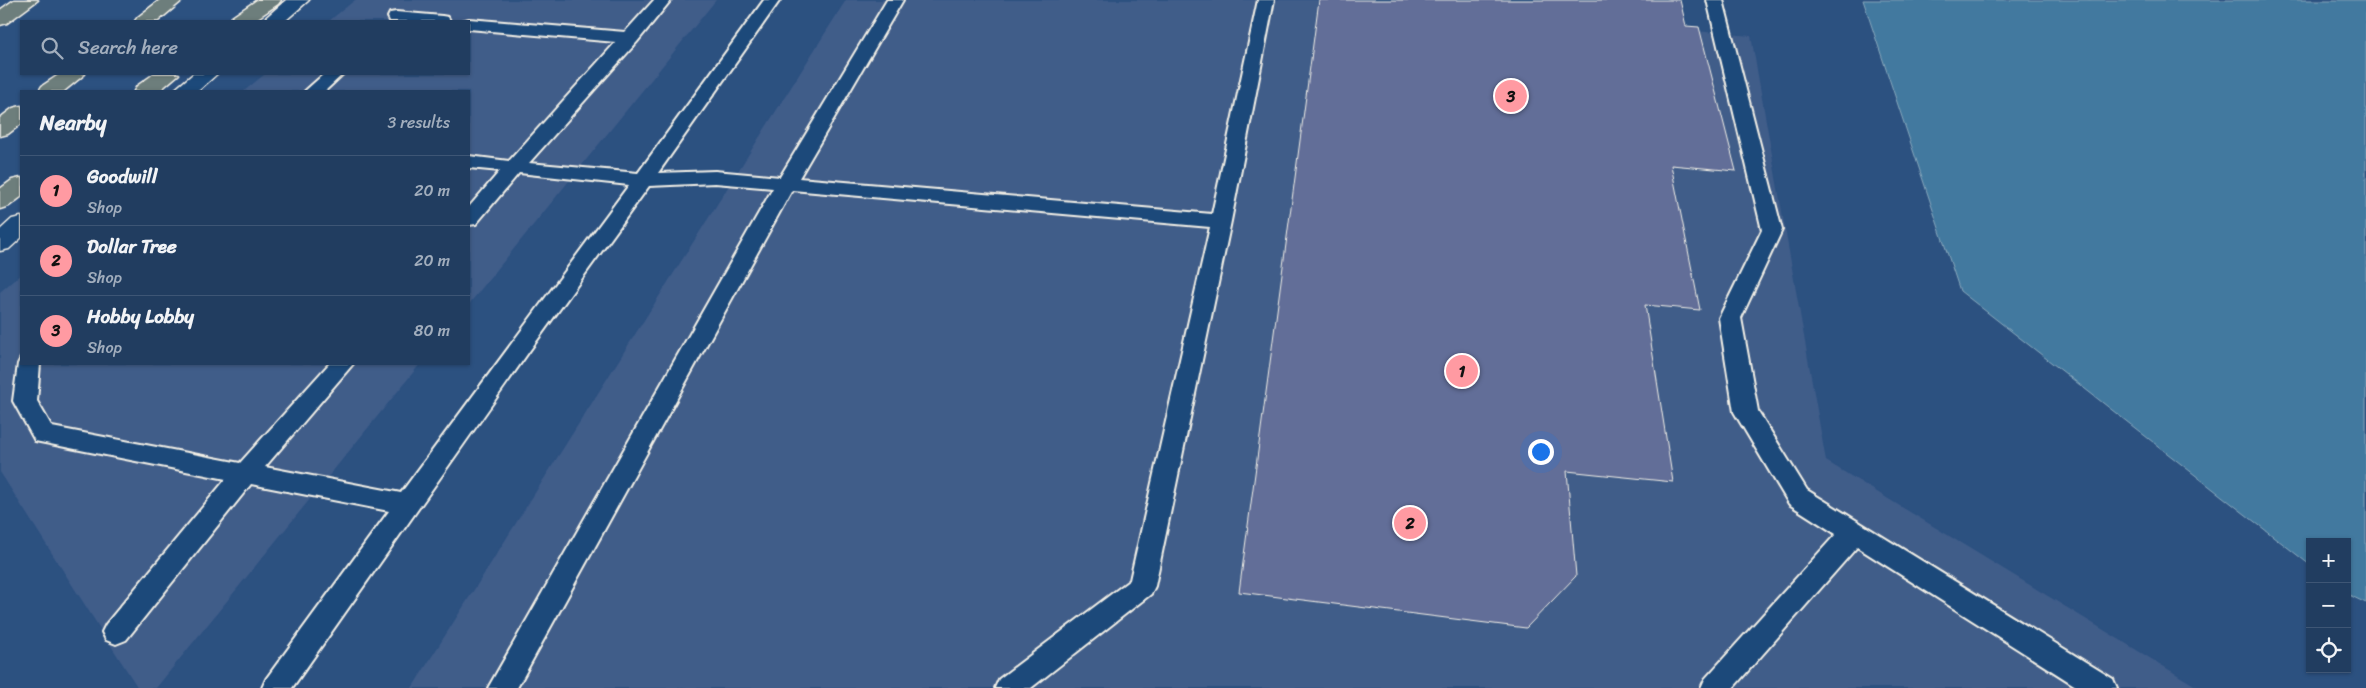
<!DOCTYPE html>
<html lang="en">
<head>
<meta charset="utf-8">
<style>
  body { margin:0; font-family:Sriracha,sans-serif; background:#2d4869; color:#f1f3f6 }
  .controls { position:absolute; right:15px; bottom:15px; display:grid; overflow:hidden; border-radius:0px; box-shadow:0 1px 4px #0004 }
  .controls button { width:45px; height:45px; display:grid; place-items:center; padding:0; border:0; border-bottom:1px solid #3e5675; background:#213d60; color:#f1f3f6; font:25px sans-serif }
  .you { position:absolute; left:1540px; top:451px; width:18px; height:18px; margin:-12px; border:4px solid #fff; border-radius:50%; background:#1a73e8; box-shadow:0 0 0 8px #1a73e833 }
  .badge { display:grid; place-items:center; width:32px; height:32px; border-radius:50%; background:#ff9aa2; color:#111; font-size:16px; font-weight:700 }
  .pin { position:absolute; translate:-50% -50%; border:2px solid #fff; box-shadow:0 1px 5px #0006 }
  .list { margin:0; padding:0; list-style:none }
  h2 { display:flex; justify-content:space-between; align-items:center; height:65px; margin:0; padding:0 20px; font-size:21px }
  h2 small { font-size:16px; font-weight:400; color:#a2aebd }
  .list li { display:grid; grid-template-columns:32px 1fr auto; gap:15px; align-items:center; box-sizing:border-box; height:70px; padding:0 20px; border-top:1px solid #3e5675 }
  .list b { display:block; font-size:19px; white-space:nowrap }
  .list p { margin:0; font-size:16px; white-space:nowrap; color:#a2aebd }
  .list em { font-size:16px; font-style:normal; color:#a2aebd }
  .icon { flex:none; width:28px; height:28px; fill:none; stroke:currentColor; stroke-width:2; stroke-linecap:round; stroke-linejoin:round }
  .map { position:relative; flex:none; width:2366px; height:688px; overflow:hidden }
  .search { position:absolute; background:#213d60; box-shadow:0 1px 4px #0004; left:20px; top:20px; width:450px; height:55px; display:flex; align-items:center; gap:12px; box-sizing:border-box; padding:0 18px; border-radius:0px; color:#a2aebd; font-size:19px }
  .panel { position:absolute; background:#213d60; box-shadow:0 1px 4px #0004; left:20px; top:90px; width:450px; height:275px; border-radius:0px }
  .map>svg:first-child { display:block }
</style>
</head>
<body>
<div class="map">
<svg width="2366" height="688" viewBox="0 0 2366 688">
  <rect width="100%" height="100%" fill="#2c5180"/>
  <filter id="ink" filterUnits="userSpaceOnUse"><feTurbulence type="fractalNoise" baseFrequency=".02" numOctaves="2"/><feDisplacementMap in="SourceGraphic" scale="10" xChannelSelector="R" yChannelSelector="G"/><feConvolveMatrix kernelMatrix="1 2 1 2 8 2 1 2 1" color-interpolation-filters="sRGB"/></filter>
  <g filter="url(#ink)">
    <g fill="#405d89">
      <polygon points="355,0 716,0 469,304 469,91 244,91 265,74 469,74 469,21 329,21"/>
      <polygon points="846,0 1347,0 1751,36 1826,461 2199,688 412,688"/>
      <polygon points="21,274 21,364 420,364 156,688 138,688 0,472 0,292"/>
    </g>
    <polygon fill="#42799f" stroke="#89a9bc" points="1863,0 2366,0 2366,603 2347,594 2347,542 2310,542 2310,565 1960,291"/>
    <polygon fill="#626e98" stroke="#f4f1e8" points="1319,0 1680,0 1686,26 1699,27 1736,171 1671,165 1700,310 1645,305 1673,482 1567,471 1576,576 1526,628 1239,592"/>
    <g fill="none" stroke-linecap="round" stroke-linejoin="round">
      <defs>
        <g id="service">
          <polygon points="654,0 671,0 637,42 529,163 638,173 764,0 780,0 658,173 715,171 780,177 887,0 903,0 799,178 1212,214 1258,0 1274,0 1231,221 1155,586 1151,594 1031,688 995,688 999,679 1130,580 1210,227 792,190 517,688 488,688 773,188 715,183 649,186 530,350 292,688 262,688 266,679 389,511 251,484 126,640 116,644 106,640 102,632 106,624 226,479 35,441 13,401 18,364 21,358 21,364 40,364 37,401 52,427 240,463 329,364 353,364 265,467 401,493 629,185 519,173 476,224 469,225 469,207 500,171 469,168 469,156 509,161 616,42 469,29 469,21 462,21 469,19 625,32"/>
          <polygon points="1707,0 1723,0 1782,230 1741,318 1758,411 1807,490 2113,679 2117,688 2079,688 1857,547 1733,688 1701,688 1705,679 1836,534 1789,504 1734,412 1719,318 1762,230"/>
          <polygon points="396,12 442,16 448,17 450,21 390,21 388,17 390,13"/>
          <polygon points="324,74 343,74 325,91 305,91"/>
        </g>
        <g id="secondary">
          <polygon points="286,0 309,0 285,21 262,21"/>
          <polygon points="193,74 217,74 198,91 173,91"/>
          <polygon points="21,217 21,238 9,249 0,251 0,230 12,219"/>
        </g>
        <g id="motorway">
          <polygon points="14,0 38,0 7,23 0,25 0,10"/>
          <polygon points="160,0 183,0 158,21 135,21 138,17"/>
          <polygon points="257,0 281,0 278,4 253,21 229,21 232,17"/>
          <polygon points="60,74 85,74 64,91 39,91 42,86"/>
          <polygon points="154,74 179,74 159,91 134,91 137,86"/>
          <polygon points="21,106 21,124 8,134 0,136 0,118 13,108"/>
          <polygon points="21,178 21,197 9,206 0,209 0,189 12,180"/>
        </g>
      </defs>
      <use href="#service" stroke="#f4f1e8" stroke-width="4"/>
      <use href="#secondary" stroke="#f4f1e8" stroke-width="3"/>
      <use href="#motorway" stroke="#f4f1e8" stroke-width="3"/>
      <use href="#service" fill="#1f4a7a" fill-rule="evenodd"/>
      <use href="#secondary" fill="#1f4a7a" fill-rule="evenodd"/>
      <use href="#motorway" fill="#6d7e7c" fill-rule="evenodd"/>
    </g>
  </g>
</svg>
<div class="controls">
<button>+</button>
<button>−</button>
<button><svg class="icon" aria-label="locate" viewBox="0 0 24 24"><circle cx="12" cy="12" r="6"/><path d="M12 2v4M12 18v4M2 12h4M18 12h4"/></svg></button>
</div>
<div class="you"></div>
<div class="pin badge" style="left:1462px;top:371px">1</div>
<div class="pin badge" style="left:1410px;top:523px">2</div>
<div class="pin badge" style="left:1511px;top:96px">3</div>
<div class="search"><svg class="icon" aria-label="search" viewBox="0 0 24 24"><circle cx="10" cy="10" r="6"/><path d="M15 15l6 6"/></svg>Search here</div>
<section class="panel">
<h2>Nearby<small>3 results</small></h2>
<ul class="list">
<li><span class="badge">1</span><div><b>Goodwill</b><p>Shop</p></div><em>20 m</em></li>
<li><span class="badge">2</span><div><b>Dollar Tree</b><p>Shop</p></div><em>20 m</em></li>
<li><span class="badge">3</span><div><b>Hobby Lobby</b><p>Shop</p></div><em>80 m</em></li>
</ul>
</section>
</div>
</body>
</html>
